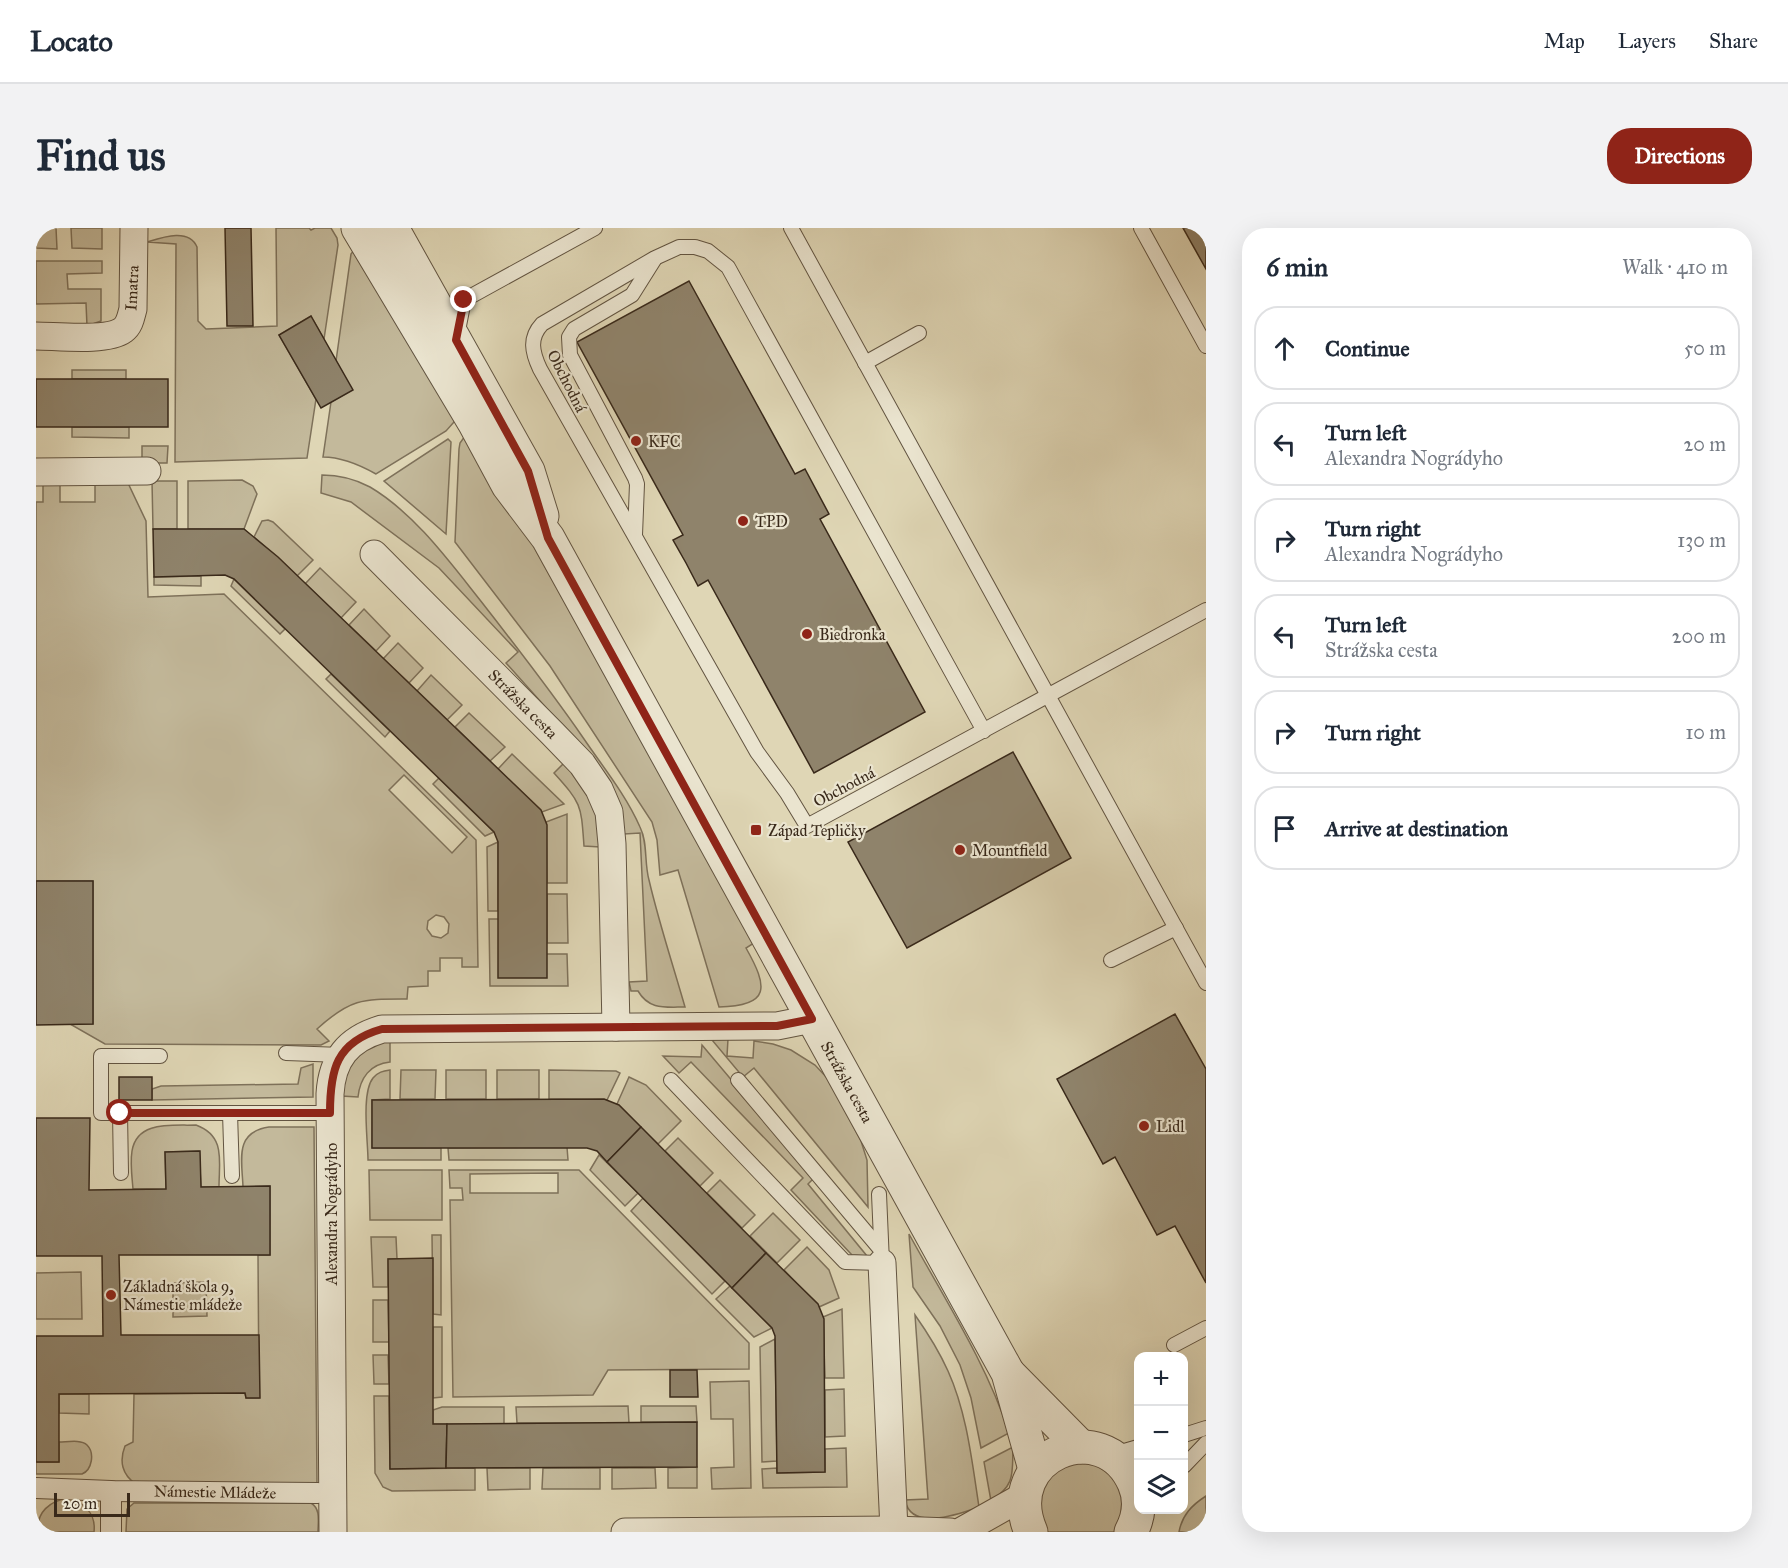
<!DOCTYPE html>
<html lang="en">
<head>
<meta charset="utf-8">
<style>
  body { margin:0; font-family:"IM FELL Great Primer",serif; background:#f2f2f3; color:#1f2937 }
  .controls { position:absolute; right:18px; bottom:18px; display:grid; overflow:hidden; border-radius:12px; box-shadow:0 6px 24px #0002 }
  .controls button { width:54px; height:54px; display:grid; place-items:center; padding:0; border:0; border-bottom:2px solid #e0e1e3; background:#fff; color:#1f2937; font:30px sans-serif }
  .scale { position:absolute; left:18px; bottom:15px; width:76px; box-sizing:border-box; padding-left:6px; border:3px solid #39291a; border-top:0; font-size:16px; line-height:21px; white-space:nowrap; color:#39291a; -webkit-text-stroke:4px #eae4cf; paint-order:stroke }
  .stop { position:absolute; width:18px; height:18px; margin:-14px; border:4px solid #8f2418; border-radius:50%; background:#fff }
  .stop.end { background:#8f2418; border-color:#fff; box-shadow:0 2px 6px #0008 }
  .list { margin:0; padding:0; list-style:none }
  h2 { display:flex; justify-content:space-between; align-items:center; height:78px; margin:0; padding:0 24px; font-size:26px }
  h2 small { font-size:20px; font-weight:400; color:#747a83 }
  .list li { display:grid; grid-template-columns:39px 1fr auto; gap:18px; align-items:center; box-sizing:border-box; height:84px; margin:0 12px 12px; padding:0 12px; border:2px solid #e0e1e3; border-radius:24px }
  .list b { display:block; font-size:22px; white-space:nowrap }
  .list p { margin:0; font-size:20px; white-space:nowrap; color:#747a83 }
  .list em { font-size:20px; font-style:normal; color:#747a83 }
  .icon { flex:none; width:33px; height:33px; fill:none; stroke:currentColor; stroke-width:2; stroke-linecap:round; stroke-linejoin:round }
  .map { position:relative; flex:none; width:1170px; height:1304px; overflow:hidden; border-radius:24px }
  header { display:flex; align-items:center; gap:36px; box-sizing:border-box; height:84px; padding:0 30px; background:#fff; border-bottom:2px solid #e0e1e3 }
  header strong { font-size:28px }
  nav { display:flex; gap:33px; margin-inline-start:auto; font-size:21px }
  .intro { display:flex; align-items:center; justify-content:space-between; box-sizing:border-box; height:144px; padding:0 36px }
  h1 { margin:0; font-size:42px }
  .button { padding:15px 27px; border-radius:24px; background:#8f2418; color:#fff; font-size:21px; font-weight:700 }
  main { display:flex; gap:36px; padding:0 36px }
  aside { flex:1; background:#fff; border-radius:24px; box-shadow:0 6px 24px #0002 }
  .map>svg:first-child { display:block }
</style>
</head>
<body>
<header>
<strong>Locato</strong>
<nav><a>Map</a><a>Layers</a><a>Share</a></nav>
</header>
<div class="intro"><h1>Find us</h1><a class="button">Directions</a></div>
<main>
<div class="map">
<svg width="1170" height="1304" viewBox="0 0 1170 1304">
  <rect width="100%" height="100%" fill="#dfd6b5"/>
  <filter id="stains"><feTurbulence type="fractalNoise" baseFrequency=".00333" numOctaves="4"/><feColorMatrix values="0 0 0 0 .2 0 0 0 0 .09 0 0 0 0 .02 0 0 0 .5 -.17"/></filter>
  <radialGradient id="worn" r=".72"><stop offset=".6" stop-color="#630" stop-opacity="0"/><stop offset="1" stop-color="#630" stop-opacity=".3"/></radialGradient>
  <g fill="#c3b99b" stroke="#7e715a" stroke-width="1.5" fill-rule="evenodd">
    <polygon points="0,0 20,0 21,21 0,20"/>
    <polygon points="35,0 66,0 66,21 36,20"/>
    <path d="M 240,0 L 273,0 L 275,2 L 279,0 L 295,0 L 301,10 L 302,17 L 288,111 L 275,88 L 243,107 L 280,171 L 271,230 L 139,234 L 140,16 L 111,14 C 127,9 153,0 161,19 L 162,93 L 170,101 L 241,98 Z"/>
    <path d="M 318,22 L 419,186 L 418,194 L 410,203 L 340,246 C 324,237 305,229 287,229 L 295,174 L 316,162 L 300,133 L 315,26 Z"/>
    <polygon points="0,33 66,33 66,45 31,46 32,61 65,61 65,93 51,98 50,75 0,76"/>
    <rect x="36" y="142" width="54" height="9"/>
    <polygon points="36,199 93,199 93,210 36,209"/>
    <path d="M 429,208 L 437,209 L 718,715 L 710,720 C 732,759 735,778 683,779 L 642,642 L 624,647 L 621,612 L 616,594 L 514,438 L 419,314 L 423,221 L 424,215 Z"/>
    <polygon points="412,211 415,214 410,306 348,253"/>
    <polygon points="106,218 132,218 131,235 106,235"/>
    <path d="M 286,247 C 303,247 319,251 334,259 C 378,285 413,333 444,372 C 480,418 515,463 548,511 C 567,539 590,567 604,599 C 612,615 608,634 613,652 C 623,695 637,737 649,779 C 629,779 613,782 602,763 L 595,763 L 593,754 L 611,753 L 604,605 L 588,606 L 546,520 L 470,435 L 482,424 L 403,340 L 315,274 L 285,265 Z"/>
    <polygon points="206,252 217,258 221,266 208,301 152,301 152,253"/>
    <path d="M 7,253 L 24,253 L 24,274 L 59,274 L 59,253 L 91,253 L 110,293 L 112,369 L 188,366 L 440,612 L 442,739 L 426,739 L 426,730 L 404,730 L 404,743 L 392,743 L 392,758 L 372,759 L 371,771 C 327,771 315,770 281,801 L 293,813 L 285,817 L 69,816 L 34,796 L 57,796 L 57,653 L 0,653 L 0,274 L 7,274 ZM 368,547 L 431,609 L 416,625 L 353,562 ZM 400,687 L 408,689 L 413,696 L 412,705 L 405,710 L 396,708 L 391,701 L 392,693 Z"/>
    <polygon points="116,253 141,253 141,301 117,301"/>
    <polygon points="232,292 237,294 277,332 261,348 218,309 226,293"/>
    <polygon points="284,340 320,374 305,390 269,356"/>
    <polygon points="165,348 165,358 118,357 118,349"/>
    <polygon points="198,351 249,401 244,406 195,358"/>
    <polygon points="328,381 354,408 340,423 313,397"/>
    <polygon points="362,415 387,440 373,455 347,431"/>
    <polygon points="295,446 354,503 349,509 290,451"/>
    <polygon points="395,447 426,477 411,492 381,463"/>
    <polygon points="433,485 469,519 454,533 419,499"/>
    <polygon points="476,526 528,576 506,584 462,541"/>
    <path d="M 530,533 L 559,577 L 564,619 L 548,618 C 545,577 546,576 518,545 Z"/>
    <polygon points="403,550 458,604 449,608 397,556"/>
    <polygon points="531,586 531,655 511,655 510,594"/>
    <polygon points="462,614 462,683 452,683 451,619"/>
    <polygon points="511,666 531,666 532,715 511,715"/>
    <polygon points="453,691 462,691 511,726 531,726 532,758 454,758"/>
    <polygon points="692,811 691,828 717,830 718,813 737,816 755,822 779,837 793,852 825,913 831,932 832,979 718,840 707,849 676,812"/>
    <path d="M 354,813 L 354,834 C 334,836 324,850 322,869 L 305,868 L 309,845 L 327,818 Z"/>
    <polygon points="666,817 778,950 772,956 831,1028 816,1027 755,962 767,950 655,834 643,845 627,828 665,829"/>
    <polygon points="277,836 277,869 116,872 116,861 125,858 262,856 265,840"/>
    <path d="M 354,842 L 354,871 L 336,872 L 336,920 L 405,920 L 405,932 L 332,932 C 332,913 325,865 337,850 C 342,844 347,843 354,842 Z"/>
    <polygon points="365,842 400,842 399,871 364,871"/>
    <rect x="410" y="842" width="40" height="29"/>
    <rect x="461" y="842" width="42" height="29"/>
    <polygon points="513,842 580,843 584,845 571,872 513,871"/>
    <polygon points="593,849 610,857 645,893 622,916 581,876"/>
    <path d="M 160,897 C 190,908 183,933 183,959 L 165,959 L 163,923 L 129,924 L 130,961 L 97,961 C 96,949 94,935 96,923 C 101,892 137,898 160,897 Z"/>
    <path d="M 233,899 L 278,899 L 281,1257 L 100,1256 C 86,1247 83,1233 89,1218 L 97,1214 L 98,1166 L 209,1165 L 210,1170 L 223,1170 L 222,1027 L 234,1027 L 234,958 L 207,959 C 206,932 198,904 233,899 Z"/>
    <polygon points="642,910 677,945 664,958 629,923"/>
    <polygon points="531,919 532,932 413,932 412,920"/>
    <polygon points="563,927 602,965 589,978 554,942"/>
    <polygon points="333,942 406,942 406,992 334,992"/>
    <path d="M 413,942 L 543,942 L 713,1115 L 713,1141 L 572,1142 L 557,1167 L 417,1169 L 414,972 L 427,972 L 426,960 L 414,960 ZM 522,945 L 522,965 L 434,965 L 434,946 Z"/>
    <polygon points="684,952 719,987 706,1000 671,965"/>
    <polygon points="607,970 689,1053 676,1066 595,983"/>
    <polygon points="737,985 764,1012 741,1035 714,1008"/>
    <path d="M 873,1006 C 908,1070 951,1136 973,1205 L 945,1220 L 935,1170 L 924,1137 L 904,1098 L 877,1059 Z"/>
    <polygon points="396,1007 405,1007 405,1087 397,1086"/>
    <polygon points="335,1009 360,1009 361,1031 352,1031 352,1059 337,1059"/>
    <polygon points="771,1019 793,1042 803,1070 783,1079 748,1042"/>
    <polygon points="45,1044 46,1091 0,1091 0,1045"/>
    <polygon points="170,1054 171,1088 137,1089 137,1055"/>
    <polygon points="694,1058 736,1100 718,1109 680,1071"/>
    <polygon points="337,1072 352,1072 353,1114 337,1114"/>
    <polygon points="806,1081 808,1150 789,1150 787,1089"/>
    <path d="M 879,1087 C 891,1104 903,1123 912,1143 C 931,1185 936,1234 943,1279 C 923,1286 875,1304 869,1272 L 892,1271 Z"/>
    <polygon points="397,1099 406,1099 406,1169 397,1170"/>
    <polygon points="739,1111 741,1233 726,1234 724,1119"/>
    <polygon points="337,1127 352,1127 353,1156 338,1156"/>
    <polygon points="713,1153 715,1260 676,1261 675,1240 698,1239 697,1191 675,1191 674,1154"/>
    <polygon points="808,1161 809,1208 789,1209 789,1162"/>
    <polygon points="23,1166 53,1166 53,1186 23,1185"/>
    <polygon points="338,1168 353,1168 354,1241 439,1240 439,1262 356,1263 347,1259 339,1245"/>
    <polygon points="592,1178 593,1195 481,1195 480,1179"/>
    <polygon points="605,1178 660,1178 661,1194 605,1194"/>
    <polygon points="406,1179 468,1179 468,1196 397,1196 397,1182"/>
    <path d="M 23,1214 C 31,1214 45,1211 51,1217 C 59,1225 56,1242 46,1246 L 0,1246 L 0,1234 L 23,1234 Z"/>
    <path d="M 977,1219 C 976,1246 980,1256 955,1273 L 948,1234 Z"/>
    <polygon points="810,1220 811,1259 727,1260 726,1241 741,1240 741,1245 789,1244 789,1221"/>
    <polygon points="1051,1231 1087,1255 1084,1304 1009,1304 1000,1273 1017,1242"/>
    <polygon points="661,1239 661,1260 632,1260 632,1240"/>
    <polygon points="451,1240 494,1240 494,1261 452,1262"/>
    <polygon points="507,1240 564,1240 564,1261 506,1261"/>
    <polygon points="576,1240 619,1240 620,1260 576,1261"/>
    <path d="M 1170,1268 L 1170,1304 L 1143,1304 C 1146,1287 1156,1277 1170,1268 Z"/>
    <path d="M 32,1270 C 49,1275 60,1286 58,1304 L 2,1304 C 0,1284 14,1273 32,1270 Z"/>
    <path d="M 98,1275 L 275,1275 C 285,1281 282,1294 282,1304 L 90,1304 L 91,1281 Z"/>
  </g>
  <g fill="#8f836b" stroke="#39291a" stroke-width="1.5">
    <polygon points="189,0 215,0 217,98 191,98"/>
    <polygon points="1147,0 1170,0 1170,41"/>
    <polygon points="653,53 759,246 769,241 793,286 784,291 889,484 778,545 672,352 662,358 650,335 637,312 647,307 541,114"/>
    <polygon points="275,88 317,162 285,180 243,107"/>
    <rect x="0" y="151" width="132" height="48"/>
    <polygon points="117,301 208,301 242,329 505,582 511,597 511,750 462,750 462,614 458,604 198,351 189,347 118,349"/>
    <polygon points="977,524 1035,630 871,720 812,614"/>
    <polygon points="0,653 57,653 57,796 0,797"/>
    <polygon points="1139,786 1170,841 1170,1055 1139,998 1121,1007 1079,929 1067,936 1021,851"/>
    <rect x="83" y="849" width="33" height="23"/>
    <polygon points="568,871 583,877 605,899 571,934 561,923 551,920 336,920 336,872"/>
    <polygon points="0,890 54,890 53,962 130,961 129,924 164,923 165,959 234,958 234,1027 83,1027 85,1107 223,1107 224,1170 210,1170 209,1165 23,1166 23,1234 0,1234 0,1108 67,1108 66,1028 0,1028"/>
    <polygon points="605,899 730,1025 696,1060 571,934"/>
    <polygon points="730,1025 782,1076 788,1091 789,1244 741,1245 739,1108 736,1100 696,1060"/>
    <polygon points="397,1030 397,1196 411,1196 410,1240 354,1241 352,1031"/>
    <polygon points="634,1142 661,1142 662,1169 634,1169"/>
    <polygon points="661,1194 661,1239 410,1240 411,1196"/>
  </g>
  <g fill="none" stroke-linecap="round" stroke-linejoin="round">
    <defs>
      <g id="service">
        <polyline points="755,0 1170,755"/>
        <polyline points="1105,0 1170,118"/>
        <polyline points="428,72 559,0"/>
        <polyline points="421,108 428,72"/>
        <polyline points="829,135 883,105"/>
        <polyline points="599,307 601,256 599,250 534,127 533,109 538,101 596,67 618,32"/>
        <path d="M 948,503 L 692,39 L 672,23 L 659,19 L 643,19 L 619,30 L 506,96 C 493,110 496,124 504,141 L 721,524 L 751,565 L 771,598 L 1170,382"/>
        <polyline points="1075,732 1140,700"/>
        <polyline points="250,825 306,827"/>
        <polyline points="124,828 65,828 65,885 294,885"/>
        <polyline points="635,852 809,1034 846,1035 843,966"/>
        <polyline points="702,852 845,1022"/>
        <polyline points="84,885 85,945"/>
        <polyline points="194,885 196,948"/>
        <polyline points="1138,1117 1170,1100"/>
        <polyline points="1148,1207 1170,1200"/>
        <polyline points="1078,1226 1102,1219"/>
        <polyline points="1148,1238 1170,1215"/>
      </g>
      <g id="pedestrian">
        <polyline points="0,1260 75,1263 282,1265"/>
        <polyline points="75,1304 75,1263"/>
      </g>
      <g id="minor">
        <path d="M 0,108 C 20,108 71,114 87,102 C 94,97 95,88 97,81 L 98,0"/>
        <polyline points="0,244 111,243"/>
        <polyline points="338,326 516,505 546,536 563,561 573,584 576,616 580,799"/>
        <polyline points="846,1035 858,1302"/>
        <path d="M 297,1304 L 294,866 C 296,831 312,811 346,801 L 741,798 L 776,791"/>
        <polyline points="589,1304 858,1302 914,1304"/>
        <polyline points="924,1304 988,1268"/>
      </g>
      <g id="tertiary">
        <polyline points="322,0 438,194 472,257 512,310 972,1145 999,1241"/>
        <polyline points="356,0 492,243 506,288"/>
        <polyline points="973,1146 1045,1219"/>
        <path d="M 995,1304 C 962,1228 1067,1184 1098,1255 C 1105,1271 1103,1289 1095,1304"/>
      </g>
    </defs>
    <use href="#service" stroke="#625441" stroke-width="16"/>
    <use href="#pedestrian" stroke="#625441" stroke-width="22"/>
    <use href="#minor" stroke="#625441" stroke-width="29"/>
    <use href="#tertiary" stroke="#625441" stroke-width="35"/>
    <use href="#service" stroke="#eae4cf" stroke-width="14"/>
    <use href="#pedestrian" stroke="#eae4cf" stroke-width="20"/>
    <use href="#minor" stroke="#eae4cf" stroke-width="27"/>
    <use href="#tertiary" stroke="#eae4cf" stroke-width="33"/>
  </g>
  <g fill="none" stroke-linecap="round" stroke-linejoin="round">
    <path stroke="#8f2418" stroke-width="8" d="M 84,885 L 294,885 C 294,842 300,814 346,801 L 741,798 L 776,791 L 512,310 L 492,243 L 420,112 L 428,72"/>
  </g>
  <g fill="#8f2418" stroke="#eae4cf" stroke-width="2">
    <circle cx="600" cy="213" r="6"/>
    <circle cx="707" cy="293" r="6"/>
    <circle cx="771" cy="406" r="6"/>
    <rect x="714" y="596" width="12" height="12" rx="3"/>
    <circle cx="924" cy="622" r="6"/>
    <circle cx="1108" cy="898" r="6"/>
    <circle cx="75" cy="1067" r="6"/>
  </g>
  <g text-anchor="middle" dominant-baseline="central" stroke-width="4.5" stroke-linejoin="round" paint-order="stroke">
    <g font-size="16" fill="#39291a" stroke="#eae4cf">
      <text transform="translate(96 60) rotate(-87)">Imatra</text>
      <text transform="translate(531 153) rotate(63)">Obchodná</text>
      <text transform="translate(487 476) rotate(45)">Strážska cesta</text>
      <text transform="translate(808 559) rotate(-28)">Obchodná</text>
      <text transform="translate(811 854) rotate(61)">Strážska cesta</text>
      <text transform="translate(295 986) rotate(-90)">Alexandra Nográdyho</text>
      <text transform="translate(179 1264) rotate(1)">Námestie Mládeže</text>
    </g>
    <g font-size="16" fill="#39291a" stroke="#eae4cf" text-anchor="start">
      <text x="612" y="213">KFC</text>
      <text x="719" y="293">TPD</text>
      <text x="783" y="406">Biedronka</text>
      <text x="732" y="602">Západ Tepličky</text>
      <text x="936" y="622">Mountfield</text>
      <text x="1120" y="898">Lidl</text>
      <text x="87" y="1058">Základná škola 9,<tspan x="87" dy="18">Námestie mládeže</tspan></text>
    </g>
  </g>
  <rect width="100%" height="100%" filter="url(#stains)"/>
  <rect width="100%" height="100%" fill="url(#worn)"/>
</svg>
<div class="controls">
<button>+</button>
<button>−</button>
<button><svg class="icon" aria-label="layers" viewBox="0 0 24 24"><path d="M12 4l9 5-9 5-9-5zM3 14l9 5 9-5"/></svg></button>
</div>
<div class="scale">20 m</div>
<div class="stop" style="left:84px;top:885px"></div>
<div class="stop end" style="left:428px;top:72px"></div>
</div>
<aside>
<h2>6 min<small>Walk · 410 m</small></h2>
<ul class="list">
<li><svg class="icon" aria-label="ahead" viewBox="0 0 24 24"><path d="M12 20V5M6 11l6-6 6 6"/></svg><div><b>Continue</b></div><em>50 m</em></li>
<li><svg class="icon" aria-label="left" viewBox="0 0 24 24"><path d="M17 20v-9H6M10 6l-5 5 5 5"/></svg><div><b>Turn left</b><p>Alexandra Nográdyho</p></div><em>20 m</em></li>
<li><svg class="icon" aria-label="right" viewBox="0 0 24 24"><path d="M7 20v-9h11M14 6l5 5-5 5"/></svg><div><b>Turn right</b><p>Alexandra Nográdyho</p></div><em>130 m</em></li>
<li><svg class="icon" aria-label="left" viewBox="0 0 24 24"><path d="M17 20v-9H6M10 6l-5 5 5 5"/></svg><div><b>Turn left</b><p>Strážska cesta</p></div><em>200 m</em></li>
<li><svg class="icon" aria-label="right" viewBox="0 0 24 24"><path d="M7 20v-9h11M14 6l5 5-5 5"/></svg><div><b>Turn right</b></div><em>10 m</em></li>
<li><svg class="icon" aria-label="arrive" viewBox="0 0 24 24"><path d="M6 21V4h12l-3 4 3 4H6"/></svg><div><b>Arrive at destination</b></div></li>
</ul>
</aside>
</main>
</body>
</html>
